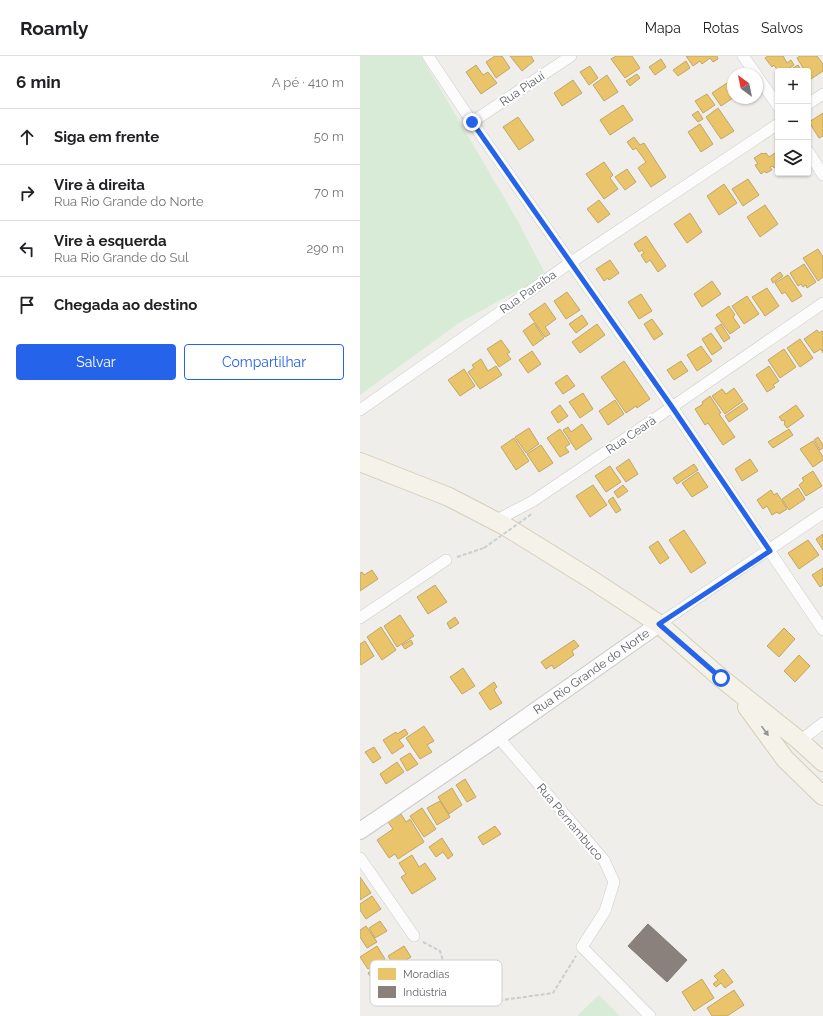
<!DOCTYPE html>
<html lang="pt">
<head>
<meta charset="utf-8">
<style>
  body { margin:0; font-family:Raleway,sans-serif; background:#f2f2f2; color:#202124 }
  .controls { position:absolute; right:12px; top:12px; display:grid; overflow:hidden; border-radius:4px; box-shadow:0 1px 3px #0004 }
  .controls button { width:36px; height:36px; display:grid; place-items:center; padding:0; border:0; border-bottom:1px solid #e0e0e0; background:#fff; color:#202124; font:20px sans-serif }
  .compass { position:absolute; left:367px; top:12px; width:36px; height:36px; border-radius:50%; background:#fff; box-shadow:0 1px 3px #0004; rotate:327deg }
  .stop { position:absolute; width:12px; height:12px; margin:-9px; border:3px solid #2563eb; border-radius:50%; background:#fff }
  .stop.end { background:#2563eb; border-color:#fff; box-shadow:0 1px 4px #0008 }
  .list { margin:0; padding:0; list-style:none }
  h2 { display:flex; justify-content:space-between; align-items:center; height:52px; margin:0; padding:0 16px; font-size:17px }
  h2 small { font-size:13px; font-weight:400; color:#757577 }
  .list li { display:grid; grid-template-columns:26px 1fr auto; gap:12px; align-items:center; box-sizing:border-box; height:56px; padding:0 16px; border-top:1px solid #e0e0e0 }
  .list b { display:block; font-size:15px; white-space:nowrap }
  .list p { margin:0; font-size:13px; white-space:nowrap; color:#757577 }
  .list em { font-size:13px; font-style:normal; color:#757577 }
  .actions { display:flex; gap:8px; padding:12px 16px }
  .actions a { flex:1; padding:9px 0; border:1px solid #2563eb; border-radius:4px; text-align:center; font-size:14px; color:#2563eb }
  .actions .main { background:#2563eb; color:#fff }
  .icon { flex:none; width:22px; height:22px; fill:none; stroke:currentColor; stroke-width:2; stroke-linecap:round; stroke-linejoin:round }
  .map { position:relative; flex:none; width:463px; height:960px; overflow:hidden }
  header { display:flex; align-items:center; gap:24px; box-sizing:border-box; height:56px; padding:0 20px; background:#fff; border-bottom:1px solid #e0e0e0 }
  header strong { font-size:19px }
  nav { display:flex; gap:22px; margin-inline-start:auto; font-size:14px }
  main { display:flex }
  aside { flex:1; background:#fff }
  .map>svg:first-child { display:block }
</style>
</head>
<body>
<header>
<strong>Roamly</strong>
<nav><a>Mapa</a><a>Rotas</a><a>Salvos</a></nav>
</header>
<main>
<aside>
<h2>6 min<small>A pé · 410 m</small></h2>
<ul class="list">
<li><svg class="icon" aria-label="ahead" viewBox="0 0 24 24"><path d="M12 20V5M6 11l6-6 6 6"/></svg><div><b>Siga em frente</b></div><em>50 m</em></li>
<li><svg class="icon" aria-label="right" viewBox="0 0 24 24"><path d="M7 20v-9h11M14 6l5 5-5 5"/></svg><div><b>Vire à direita</b><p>Rua Rio Grande do Norte</p></div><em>70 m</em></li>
<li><svg class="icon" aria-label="left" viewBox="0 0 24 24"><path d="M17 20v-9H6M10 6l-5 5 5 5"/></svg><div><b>Vire à esquerda</b><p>Rua Rio Grande do Sul</p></div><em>290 m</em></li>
<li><svg class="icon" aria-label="arrive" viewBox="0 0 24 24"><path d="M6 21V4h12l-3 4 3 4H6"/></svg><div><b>Chegada ao destino</b></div></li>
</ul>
<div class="actions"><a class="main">Salvar</a><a>Compartilhar</a></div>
</aside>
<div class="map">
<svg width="463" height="960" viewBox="0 0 463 960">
  <rect width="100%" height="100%" fill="#efeeea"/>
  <g fill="#d8ebd6">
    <polygon points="0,0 61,0 156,162 186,219 99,267 0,339"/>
    <polygon points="239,939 260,960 217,960"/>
  </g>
  <g fill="#e9c46a" stroke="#c0a769">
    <polygon points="135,0 142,0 150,12 136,22 126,6"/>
    <polygon points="150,0 171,0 174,5 162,15"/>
    <polygon points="256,0 272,0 280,12 265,22 251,3"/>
    <polygon points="326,0 357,0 358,3 353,6 350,2 342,8 340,5 333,10"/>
    <polygon points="408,0 423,0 427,7 431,4 434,9 425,15 422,13 418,15 414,9 412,11 405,2"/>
    <polygon points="440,0 457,0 463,8 463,15 451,23 448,19 448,15 445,15 437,2"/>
    <polygon points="301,3 306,11 295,19 289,11"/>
    <polygon points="326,5 330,12 318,20 313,14"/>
    <polygon points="116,9 123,19 128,16 137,27 121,38 106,16"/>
    <polygon points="438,9 442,15 428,15"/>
    <polygon points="230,10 238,22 229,29 220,16"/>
    <polygon points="277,18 280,22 270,30 266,25"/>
    <polygon points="247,19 258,36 244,45 233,29"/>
    <polygon points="373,23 373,42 361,50 352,37"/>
    <polygon points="213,24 222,37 202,50 194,37"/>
    <polygon points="347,38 355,49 343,57 335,45"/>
    <polygon points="263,49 273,64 250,79 240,64"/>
    <polygon points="358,52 374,75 361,83 346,61"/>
    <polygon points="338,55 343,63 338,66 332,59"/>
    <polygon points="463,57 463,80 459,82 449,66"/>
    <polygon points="158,61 174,84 159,94 143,71"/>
    <polygon points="340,68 353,88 341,96 328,76"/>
    <polygon points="274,81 280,89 284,87 306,121 291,131 278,112 286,106 276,92 273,94 267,86"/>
    <polygon points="402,97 403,98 406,97 409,101 415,97 418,101 418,110 414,112 413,110 410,111 412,114 406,117 405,115 401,118 395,109 398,108 394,102"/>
    <polygon points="244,106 253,119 250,122 258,133 244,143 226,118"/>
    <polygon points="267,113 276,126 265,134 255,121"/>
    <polygon points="388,123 399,139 383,150 372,133"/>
    <polygon points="364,128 377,147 359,159 347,140"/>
    <polygon points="239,144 250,158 238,167 227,153"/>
    <polygon points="405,149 418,168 400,181 387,161"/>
    <polygon points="330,157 342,176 327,187 314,168"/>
    <polygon points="286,180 306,210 298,216 290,204 286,207 281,199 284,197 282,194 279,196 274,188"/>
    <polygon points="458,193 463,201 463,221 458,225 443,202"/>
    <polygon points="250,204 259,217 249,224 248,222 244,225 236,213"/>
    <polygon points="444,208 456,226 447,232 446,229 443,231 441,228 438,230 430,217"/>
    <polygon points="420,216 423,220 413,227 411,223"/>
    <polygon points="428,219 442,240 432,246 425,236 422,238 415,227"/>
    <polygon points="352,225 361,238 342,251 334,238"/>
    <polygon points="407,232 419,250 405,260 392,241"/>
    <polygon points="207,236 220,254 206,263 194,245"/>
    <polygon points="281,238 292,255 279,263 268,246"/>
    <polygon points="387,240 399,258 384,268 372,250"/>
    <polygon points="185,247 196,263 185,271 190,278 185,281 169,258"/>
    <polygon points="369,250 375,259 373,261 380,271 370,278 356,259"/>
    <polygon points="222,259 228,268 216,277 209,268"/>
    <polygon points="292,263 303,278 294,284 284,268"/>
    <polygon points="174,267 184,282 173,290 163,275"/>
    <polygon points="237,268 245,279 220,297 212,286"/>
    <polygon points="361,268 370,282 364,286 355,272"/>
    <polygon points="457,274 459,277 462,275 463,276 463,297 461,293 454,297 444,283"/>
    <polygon points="351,277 362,292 352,299 342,283"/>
    <polygon points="440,283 453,302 440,311 427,292"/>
    <polygon points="141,284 150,296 147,298 151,303 139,311 127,293"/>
    <polygon points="341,290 352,305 337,315 327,299"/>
    <polygon points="424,293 436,311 420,322 408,304"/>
    <polygon points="172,295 181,308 168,317 159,304"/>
    <polygon points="121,303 128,315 136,310 142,319 120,333 108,316 114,312 112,309"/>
    <polygon points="264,305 290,343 277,352 276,350 266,357 241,321"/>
    <polygon points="321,305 328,315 314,324 307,314"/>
    <polygon points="409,310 419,325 413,329 415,331 407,336 396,319"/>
    <polygon points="104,313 115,330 100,340 88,324"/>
    <polygon points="207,319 215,330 203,338 195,327"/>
    <polygon points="374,332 383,345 365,358 352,340 362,333 366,338"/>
    <polygon points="223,337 233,353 220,362 209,346"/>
    <polygon points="350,340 361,357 359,358 375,381 363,389 348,367 345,369 335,353 343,348 342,346"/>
    <polygon points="255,344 264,358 248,369 239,355"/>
    <polygon points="384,347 388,353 369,366 365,360"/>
    <polygon points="200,349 208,360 198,367 191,356"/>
    <polygon points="436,349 444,360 427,372 424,368 425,367 424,364 422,365 419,361"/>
    <polygon points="222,368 232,383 216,394 203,374 208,371 211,376"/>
    <polygon points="169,372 179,388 166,397 155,381"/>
    <polygon points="200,373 210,388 205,391 209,396 200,401 187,382"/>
    <polygon points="429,373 433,379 413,392 408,386"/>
    <polygon points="458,381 463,389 463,392 460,394 454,384"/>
    <polygon points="154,382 169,405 156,414 141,391"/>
    <polygon points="453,385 463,401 463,404 453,411 440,393"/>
    <polygon points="181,389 193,407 179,416 167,398"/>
    <polygon points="269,403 278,418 266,426 256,412"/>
    <polygon points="390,403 398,415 382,425 375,413"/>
    <polygon points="334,408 338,414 317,428 313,422"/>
    <polygon points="250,410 261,426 246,436 235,420"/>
    <polygon points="453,415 462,430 446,440 439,429 444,425 442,422"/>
    <polygon points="338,416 348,431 332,441 322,427"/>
    <polygon points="233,429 247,449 230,461 216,440"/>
    <polygon points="263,429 268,435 258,442 254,436"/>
    <polygon points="438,432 445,443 429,454 422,443"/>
    <polygon points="411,434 414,439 417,437 427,453 419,458 417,456 412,459 407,450 403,453 397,444"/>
    <polygon points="253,441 261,454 256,457 248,445"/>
    <polygon points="324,474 346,507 331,517 309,484"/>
    <polygon points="463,478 463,494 456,483"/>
    <polygon points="448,484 459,499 439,513 428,497"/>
    <polygon points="298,485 309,502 300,508 289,491"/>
    <polygon points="463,512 463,529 460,531 452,519"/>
    <polygon points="12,514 18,523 0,535 0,517 2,516 4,519"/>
    <polygon points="75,529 87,546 68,558 57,541"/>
    <polygon points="40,559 54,580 37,591 24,570"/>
    <polygon points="95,561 99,567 90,573 87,567"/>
    <polygon points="21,571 36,594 22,604 7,581"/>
    <polygon points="424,572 435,583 419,601 407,590"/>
    <polygon points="51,584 53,588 45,593 42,589"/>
    <polygon points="214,584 219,590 212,595 214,599 194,613 192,609 186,613 181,606"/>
    <polygon points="5,585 14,600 1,609 0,607 0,588"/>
    <polygon points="439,599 450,610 435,626 424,615"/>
    <polygon points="103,612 115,630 102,638 90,621"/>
    <polygon points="134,626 137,631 134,634 142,647 130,654 119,637"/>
    <polygon points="64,670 74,685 67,689 72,696 60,703 46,682"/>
    <polygon points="45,673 48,678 39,684 44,690 32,698 23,684 36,676 37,678"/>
    <polygon points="14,691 21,702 13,707 5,696"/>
    <polygon points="50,697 58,708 47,715 40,703"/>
    <polygon points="37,706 44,716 26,728 20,718"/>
    <polygon points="105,723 116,741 107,746 96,729"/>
    <polygon points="92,732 102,749 89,758 78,741"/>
    <polygon points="80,745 90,761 77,769 67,752"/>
    <polygon points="62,752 76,773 64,781 50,760"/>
    <polygon points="41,758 46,766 50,763 64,786 38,803 35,798 29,802 17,784 33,773 28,766"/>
    <polygon points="135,770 141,778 123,789 118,781"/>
    <polygon points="82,782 93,799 88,803 83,796 76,801 69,791"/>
    <polygon points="52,799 59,811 65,807 76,823 52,838 41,821 46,818 39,807"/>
    <polygon points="0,821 11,837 0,844"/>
    <polygon points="12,840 21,853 6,863 0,854 0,848"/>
    <polygon points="20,865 27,875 15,882 9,872"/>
    <polygon points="6,870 17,886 7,892 0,881 0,874"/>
    <polygon points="17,890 25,903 8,913 0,901"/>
    <polygon points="44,890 51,901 35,911 28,900"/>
    <polygon points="20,909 26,918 14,926 8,917"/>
    <polygon points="363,913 373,926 365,932 361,927 356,931 353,928 358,924 354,920"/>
    <polygon points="342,923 354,942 334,955 322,936"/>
    <polygon points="374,934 384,949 367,960 352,960 347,952"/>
  </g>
  <polygon fill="#8a817c" stroke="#7d7876" points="288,868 327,904 307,926 268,890"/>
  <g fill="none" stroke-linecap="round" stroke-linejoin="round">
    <defs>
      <g id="street">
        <polyline points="68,0 112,66 312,351 463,574"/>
        <polyline points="383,0 396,18"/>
        <polyline points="397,20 418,50"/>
        <polyline points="448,48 463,38"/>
        <polyline points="112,66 211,0"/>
        <polyline points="448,95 463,119"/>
        <polyline points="0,354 210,207 418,68"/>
        <polyline points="135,465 173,445 312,351 463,247"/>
        <polyline points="0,562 86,504"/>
        <polyline points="299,568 463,457"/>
        <polyline points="138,681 244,804 254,826 245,855 222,891 290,960"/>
        <polyline points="440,685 463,667"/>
        <polyline points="0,802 54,880"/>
      </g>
      <g id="secondary">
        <path id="s1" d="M 0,775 L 138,681 L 299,568"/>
      </g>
      <g id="primary">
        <polyline points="0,406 89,441 145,470 229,522 299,568 361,622 440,685 463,706"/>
        <polyline points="387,651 425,703 463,740"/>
      </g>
    </defs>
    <use href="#street" stroke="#cbcccc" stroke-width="12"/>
    <use href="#secondary" stroke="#cacacb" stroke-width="18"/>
    <use href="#primary" stroke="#d7ceb8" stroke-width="20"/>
    <g stroke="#cacfcc" stroke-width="2" stroke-dasharray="4 2" stroke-linecap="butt">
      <polyline points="97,501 124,492"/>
      <polyline points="63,886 80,895 86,915 104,942 128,946 193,937 216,900"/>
    </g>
    <use href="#street" stroke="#fdfcfc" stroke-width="11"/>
    <use href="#secondary" stroke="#fdfcfc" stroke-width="16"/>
    <use href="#primary" stroke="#f4f2e9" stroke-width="18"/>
    <polyline stroke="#cacfcc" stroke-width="2" stroke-dasharray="4 2" stroke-linecap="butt" points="124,492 173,457"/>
  </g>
  <defs><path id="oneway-solid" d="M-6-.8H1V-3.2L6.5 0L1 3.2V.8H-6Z"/></defs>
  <use fill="#939595" href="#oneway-solid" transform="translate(405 675) rotate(54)"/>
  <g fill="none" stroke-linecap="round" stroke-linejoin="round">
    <polyline stroke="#2563eb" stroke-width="5" points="112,66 312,351 410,495 299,568 361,622"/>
  </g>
  <g text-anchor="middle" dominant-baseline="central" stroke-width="4" stroke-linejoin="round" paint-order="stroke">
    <g font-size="12" fill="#5f6368" stroke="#fff">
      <text transform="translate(162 33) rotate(-34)">Rua Piauí</text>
      <text transform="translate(168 236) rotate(-35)">Rua Paraíba</text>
      <text transform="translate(271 379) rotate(-34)">Rua Ceará</text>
      <text stroke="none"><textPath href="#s1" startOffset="281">Rua Rio Grande do Norte</textPath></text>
      <text transform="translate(210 766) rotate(50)">Rua Pernambuco</text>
    </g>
  </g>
  <rect x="10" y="904" width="132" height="46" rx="6" fill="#fff" stroke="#cfd0d2" stroke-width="1"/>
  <rect x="18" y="912" width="18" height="12" fill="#e9c46a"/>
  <rect x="18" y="930" width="18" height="12" fill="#8a817c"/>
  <g font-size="11" fill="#5f6368">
    <text x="43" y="922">Moradias</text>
    <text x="43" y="940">Indústria</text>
  </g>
</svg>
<div class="controls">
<button>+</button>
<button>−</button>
<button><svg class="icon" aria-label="layers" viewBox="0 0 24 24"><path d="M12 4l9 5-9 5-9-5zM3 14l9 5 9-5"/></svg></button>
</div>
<svg class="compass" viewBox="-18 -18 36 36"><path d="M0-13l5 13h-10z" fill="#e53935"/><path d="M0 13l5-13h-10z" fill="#757577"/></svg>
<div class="stop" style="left:361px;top:622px"></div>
<div class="stop end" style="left:112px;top:66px"></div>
</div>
</main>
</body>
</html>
